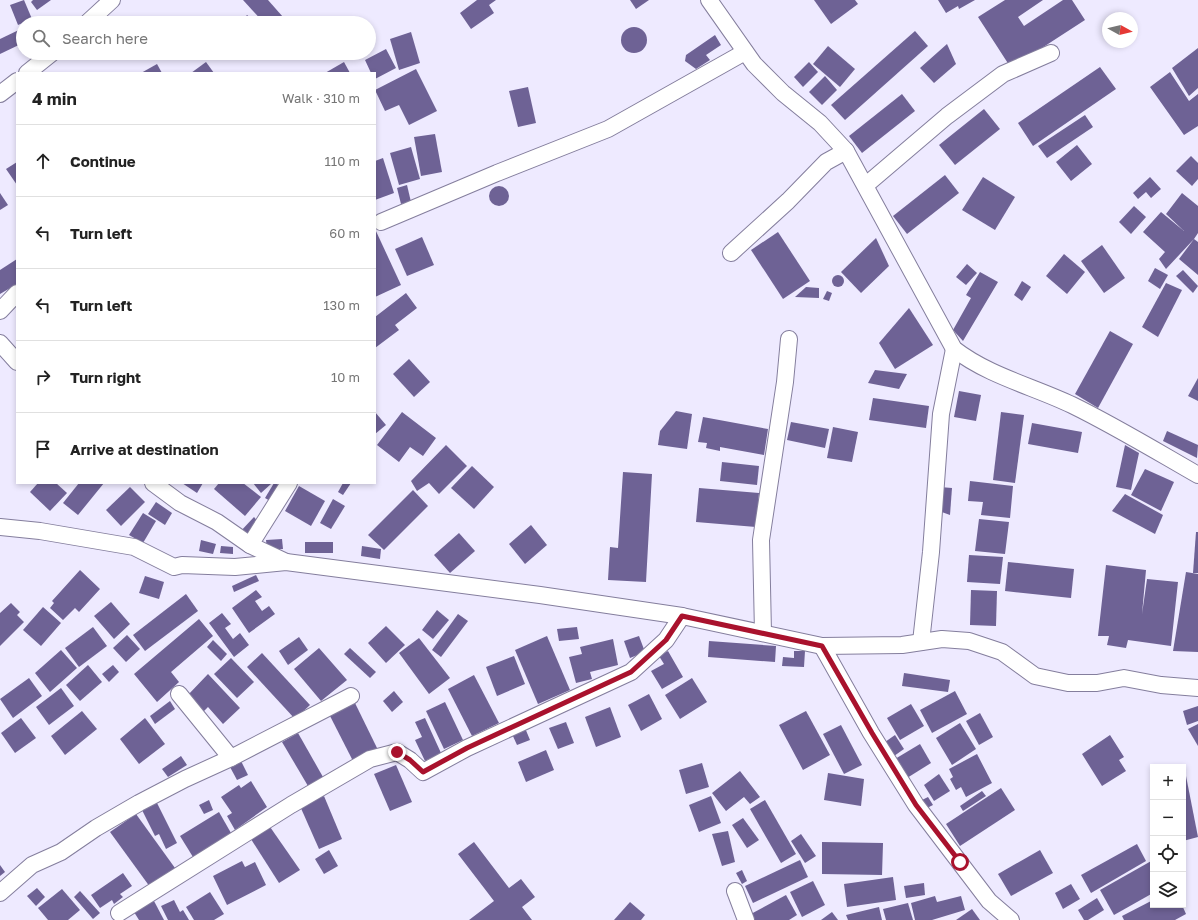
<!DOCTYPE html>
<html lang="en">
<head>
<meta charset="utf-8">
<style>
  body { margin:0; font-family:"Golos Text",sans-serif; background:#f2f2f2; color:#222 }
  .controls { position:absolute; right:12px; bottom:12px; display:grid; overflow:hidden; border-radius:0px; box-shadow:0 2px 6px #0003 }
  .controls button { width:36px; height:36px; display:grid; place-items:center; padding:0; border:0; border-bottom:1px solid #e0e0e0; background:#fff; color:#222; font:20px sans-serif }
  .compass { position:absolute; left:1102px; top:12px; width:36px; height:36px; border-radius:50%; background:#fff; box-shadow:0 2px 6px #0003; rotate:98deg }
  .stop { position:absolute; width:12px; height:12px; margin:-9px; border:3px solid #a9122d; border-radius:50%; background:#fff }
  .stop.end { background:#a9122d; border-color:#fff; box-shadow:0 1px 4px #0008 }
  .list { margin:0; padding:0; list-style:none }
  h2 { display:flex; justify-content:space-between; align-items:center; height:52px; margin:0; padding:0 16px; font-size:17px }
  h2 small { font-size:13px; font-weight:400; color:#767676 }
  .list li { display:grid; grid-template-columns:26px 1fr auto; gap:12px; align-items:center; box-sizing:border-box; height:72px; padding:0 16px; border-top:1px solid #e0e0e0 }
  .list b { display:block; font-size:15px; white-space:nowrap }
  .list em { font-size:13px; font-style:normal; color:#767676 }
  .icon { flex:none; width:22px; height:22px; fill:none; stroke:currentColor; stroke-width:2; stroke-linecap:round; stroke-linejoin:round }
  .map { position:relative; flex:none; width:1198px; height:920px; overflow:hidden }
  .search { position:absolute; background:#fff; box-shadow:0 2px 6px #0003; left:16px; top:16px; width:360px; height:44px; display:flex; align-items:center; gap:10px; box-sizing:border-box; padding:0 14px; border-radius:22px; color:#767676; font-size:15px }
  .panel { position:absolute; background:#fff; box-shadow:0 2px 6px #0003; left:16px; top:72px; width:360px; height:412px; border-radius:0px }
  .map>svg:first-child { display:block }
</style>
</head>
<body>
<div class="map">
<svg width="1198" height="920" viewBox="0 0 1198 920">
  <rect width="100%" height="100%" fill="#eeeaff"/>
  <g fill="#6e6295">
    <polygon points="24,0 32,19 18,25 10,5"/>
    <polygon points="33,0 51,0 37,10 31,2"/>
    <polygon points="243,0 268,0 283,17 276,23 264,23"/>
    <polygon points="477,0 496,0 489,5 494,13 471,29 460,13"/>
    <polygon points="630,0 649,0 636,9"/>
    <polygon points="814,0 855,0 858,4 831,24"/>
    <polygon points="938,0 975,0 959,9 958,6 946,13"/>
    <polygon points="1005,0 1043,0 1018,17 1024,26 1063,0 1072,0 1085,20 1011,68 978,17"/>
    <polygon points="247,15 257,23 240,23"/>
    <polygon points="205,17 209,23 198,23"/>
    <circle cx="634" cy="40" r="13"/>
    <polygon points="23,28 23,43 0,54 0,39"/>
    <polygon points="915,31 928,46 845,120 831,105"/>
    <polygon points="411,32 420,63 399,70 390,39"/>
    <polygon points="715,35 721,45 706,55 710,60 696,69 685,61 686,55"/>
    <polygon points="947,44 956,64 934,83 920,68"/>
    <polygon points="828,46 855,69 840,87 813,64"/>
    <polygon points="1198,48 1198,88 1189,96 1172,68"/>
    <polygon points="386,49 396,68 375,79 375,73 371,73 365,60"/>
    <polygon points="198,53 209,53 202,59"/>
    <polygon points="206,62 214,73 191,73"/>
    <polygon points="344,62 350,73 325,73"/>
    <polygon points="809,62 818,72 803,87 794,77"/>
    <polygon points="157,64 162,73 141,73"/>
    <polygon points="1100,67 1116,89 1033,146 1018,123"/>
    <polygon points="416,69 437,111 409,125 399,105 385,111 375,90"/>
    <polygon points="1170,72 1189,101 1198,94 1198,126 1184,135 1150,87"/>
    <polygon points="825,76 837,90 822,105 809,92"/>
    <polygon points="528,87 536,123 518,127 509,91"/>
    <polygon points="902,94 915,111 862,153 849,136"/>
    <polygon points="984,109 1000,129 955,165 939,145"/>
    <polygon points="1085,115 1093,127 1047,158 1038,146"/>
    <polygon points="435,134 442,172 421,176 414,137"/>
    <polygon points="1077,145 1092,164 1071,181 1056,162"/>
    <polygon points="411,147 420,179 399,185 390,153"/>
    <polygon points="1191,156 1198,163 1198,179 1192,186 1176,171"/>
    <polygon points="383,158 394,193 375,200 375,161"/>
    <polygon points="17,162 17,185 6,169"/>
    <polygon points="945,175 959,193 907,234 893,216"/>
    <polygon points="983,177 1015,197 995,230 962,210"/>
    <polygon points="1150,177 1161,189 1151,198 1146,192 1138,199 1133,193"/>
    <polygon points="407,185 411,202 401,204 397,188"/>
    <circle cx="499" cy="196" r="10"/>
    <polygon points="0,193 8,205 0,210"/>
    <polygon points="1182,193 1198,206 1198,233 1194,239 1198,242 1198,275 1179,259 1194,239 1166,269 1159,259 1165,252 1143,232 1161,212 1184,231 1166,214"/>
    <polygon points="1134,206 1146,217 1131,234 1119,222"/>
    <polygon points="375,229 401,285 375,297"/>
    <polygon points="778,232 810,281 783,299 751,250"/>
    <polygon points="422,237 434,265 407,276 395,249"/>
    <polygon points="876,238 889,266 861,293 841,272"/>
    <polygon points="1102,245 1125,278 1104,293 1081,261"/>
    <polygon points="1064,254 1085,272 1067,294 1046,276"/>
    <polygon points="17,259 17,284 0,294 0,270"/>
    <polygon points="967,264 977,273 966,285 956,277"/>
    <polygon points="1155,268 1168,275 1160,289 1148,281"/>
    <polygon points="1183,270 1198,286 1193,293 1176,276"/>
    <polygon points="980,272 998,282 963,341 953,330 971,298 966,295"/>
    <circle cx="838" cy="281" r="6"/>
    <polygon points="1022,281 1031,287 1022,301 1014,295"/>
    <polygon points="1166,283 1182,290 1158,337 1142,327"/>
    <polygon points="806,287 819,288 819,298 795,297"/>
    <polygon points="827,291 832,293 829,301 823,299"/>
    <polygon points="406,293 417,308 395,325 399,330 375,348 375,317"/>
    <polygon points="909,308 933,345 895,369 879,343"/>
    <polygon points="1110,331 1133,344 1098,408 1075,394"/>
    <polygon points="409,359 430,382 414,397 393,374"/>
    <polygon points="875,370 907,374 899,389 868,383"/>
    <polygon points="1198,378 1198,401 1188,396"/>
    <polygon points="959,391 981,395 976,421 954,417"/>
    <polygon points="873,398 929,406 926,428 869,420"/>
    <polygon points="676,411 692,414 687,449 658,445 660,431"/>
    <polygon points="375,412 386,425 375,434"/>
    <polygon points="402,412 436,438 423,456 410,447 399,462 377,445"/>
    <polygon points="1001,412 1024,415 1015,483 993,480"/>
    <polygon points="703,417 768,429 764,455 720,447 720,451 706,448 707,443 698,442"/>
    <polygon points="791,422 829,429 825,448 787,440"/>
    <polygon points="1032,423 1082,432 1078,453 1028,444"/>
    <polygon points="833,427 858,432 852,462 827,458"/>
    <polygon points="1167,431 1198,445 1197,458 1163,441"/>
    <polygon points="446,445 467,466 439,494 429,483 417,491 411,481"/>
    <polygon points="1125,445 1139,453 1131,490 1116,487"/>
    <polygon points="722,462 759,466 757,485 720,481"/>
    <polygon points="472,466 494,487 474,509 451,488"/>
    <polygon points="1145,469 1174,482 1161,511 1131,495"/>
    <polygon points="623,472 652,474 646,582 608,580 610,547 618,548"/>
    <polygon points="970,481 1013,486 1010,518 981,515 983,502 968,501"/>
    <polygon points="38,483 56,483 67,493 50,511 30,492"/>
    <polygon points="79,483 104,483 78,515 63,503"/>
    <polygon points="182,483 203,483 197,493"/>
    <polygon points="219,483 243,483 261,497 245,516 214,489"/>
    <polygon points="253,483 270,483 271,484 261,493"/>
    <polygon points="274,483 282,486 272,502 265,498"/>
    <polygon points="343,483 351,483 343,495 338,492"/>
    <polygon points="299,486 325,501 311,526 285,511"/>
    <polygon points="130,487 145,502 121,526 106,510"/>
    <polygon points="940,487 952,488 950,515 939,511"/>
    <polygon points="699,488 759,493 756,527 696,522"/>
    <polygon points="413,490 428,506 384,550 368,535"/>
    <polygon points="1125,494 1163,515 1155,534 1112,511"/>
    <polygon points="333,499 345,506 331,529 320,523"/>
    <polygon points="156,502 172,513 165,525 148,514"/>
    <polygon points="143,513 156,521 143,543 129,535"/>
    <polygon points="254,517 260,524 246,539 239,533"/>
    <polygon points="979,519 1009,522 1005,554 975,551"/>
    <polygon points="531,525 547,545 525,564 509,544"/>
    <polygon points="1196,532 1198,532 1198,573 1193,573"/>
    <polygon points="459,533 475,551 450,573 434,555"/>
    <polygon points="282,539 283,549 267,550 266,540"/>
    <polygon points="201,540 216,544 213,554 199,551"/>
    <rect x="305" y="542" width="28" height="11"/>
    <polygon points="221,546 233,547 233,554 220,553"/>
    <polygon points="362,546 381,549 380,559 361,556"/>
    <polygon points="969,555 1003,557 1000,584 967,582"/>
    <polygon points="1008,562 1074,569 1071,598 1005,591"/>
    <polygon points="1106,565 1146,570 1142,614 1147,579 1178,582 1171,646 1128,640 1126,648 1107,645 1109,636 1098,636"/>
    <polygon points="80,570 100,589 79,612 75,608 63,620 50,608 54,603 52,601"/>
    <polygon points="1186,572 1198,574 1198,652 1173,651"/>
    <polygon points="256,575 259,581 234,592 232,586"/>
    <polygon points="145,576 164,582 159,599 139,593"/>
    <polygon points="256,590 262,597 255,601 262,611 269,606 275,614 249,633 232,608"/>
    <polygon points="971,590 997,591 996,626 970,625"/>
    <polygon points="186,594 198,611 145,651 133,635"/>
    <polygon points="111,602 130,624 114,639 94,616"/>
    <polygon points="11,603 20,612 17,615 24,622 0,646 0,613"/>
    <polygon points="43,607 61,623 41,646 23,630"/>
    <polygon points="437,610 449,620 433,639 422,630"/>
    <polygon points="222,613 231,624 225,628 233,639 240,633 249,645 234,657 209,623"/>
    <polygon points="458,614 468,621 441,657 432,650"/>
    <polygon points="199,619 213,636 171,672 179,682 157,702 134,674"/>
    <polygon points="386,626 405,645 386,663 368,643"/>
    <polygon points="93,627 107,646 79,667 65,648"/>
    <polygon points="577,627 579,639 559,641 557,629"/>
    <polygon points="127,635 140,649 126,662 113,648"/>
    <polygon points="547,636 570,690 538,704 515,650"/>
    <polygon points="639,636 645,652 630,658 624,641"/>
    <polygon points="299,637 308,650 288,665 279,651"/>
    <polygon points="419,638 450,678 429,694 399,653"/>
    <polygon points="613,639 618,665 590,672 592,679 576,683 569,657 582,654 580,647"/>
    <polygon points="213,640 227,654 221,661 207,647"/>
    <polygon points="709,641 776,646 775,662 708,657"/>
    <polygon points="319,648 347,680 321,701 294,669"/>
    <polygon points="350,648 376,672 370,678 344,654"/>
    <polygon points="61,650 77,668 50,692 35,673"/>
    <polygon points="668,651 683,677 662,689 651,671 664,664 659,656"/>
    <polygon points="794,651 805,651 804,667 782,666 783,657 794,658"/>
    <polygon points="262,653 310,705 295,719 247,667"/>
    <polygon points="514,656 525,684 497,696 486,667"/>
    <polygon points="231,658 254,682 237,698 214,674"/>
    <polygon points="88,665 102,682 80,701 66,685"/>
    <polygon points="113,665 119,672 109,682 102,674"/>
    <polygon points="904,673 950,680 948,692 902,686"/>
    <polygon points="208,674 240,708 223,724 208,707 203,712 187,696"/>
    <polygon points="474,675 499,723 472,736 448,689"/>
    <polygon points="29,678 42,696 13,718 0,699"/>
    <polygon points="692,678 707,702 680,719 665,695"/>
    <polygon points="61,688 74,706 49,725 36,707"/>
    <polygon points="394,691 403,702 392,712 383,701"/>
    <polygon points="955,691 967,714 932,733 920,710"/>
    <polygon points="649,694 662,719 641,731 628,705"/>
    <polygon points="170,701 175,709 155,724 150,716"/>
    <polygon points="354,701 378,750 354,763 329,714"/>
    <polygon points="445,702 463,740 444,749 426,711"/>
    <polygon points="911,704 924,726 900,740 887,718"/>
    <polygon points="1198,706 1198,721 1187,725 1183,711"/>
    <polygon points="610,707 621,737 596,747 585,717"/>
    <polygon points="82,711 97,729 65,755 51,736"/>
    <polygon points="806,711 830,755 803,770 779,725"/>
    <polygon points="980,713 993,737 979,745 966,721"/>
    <polygon points="21,718 36,738 15,753 1,733"/>
    <polygon points="145,718 165,744 139,764 120,739"/>
    <polygon points="425,718 441,753 425,761 415,740 422,737 415,722"/>
    <polygon points="566,722 574,743 558,749 549,728"/>
    <polygon points="960,723 976,749 952,765 936,738"/>
    <polygon points="1198,724 1198,746 1188,729"/>
    <polygon points="841,725 862,765 844,774 823,734"/>
    <polygon points="525,728 530,740 517,745 512,734"/>
    <polygon points="298,733 323,777 308,786 282,742"/>
    <polygon points="895,735 904,749 894,756 885,742"/>
    <polygon points="1110,735 1124,757 1119,760 1126,771 1102,786 1082,754"/>
    <polygon points="920,744 931,763 907,778 895,759"/>
    <polygon points="546,750 554,770 526,782 518,762"/>
    <polygon points="977,754 992,783 966,797 961,787 956,790 950,779 953,777 949,769"/>
    <polygon points="181,756 187,765 168,777 162,769"/>
    <polygon points="241,761 248,775 237,780 230,767"/>
    <polygon points="702,763 709,787 686,794 679,770"/>
    <polygon points="396,765 412,802 390,811 374,774"/>
    <polygon points="740,771 760,797 750,804 744,797 726,811 712,793"/>
    <polygon points="828,773 864,779 861,806 824,800"/>
    <polygon points="939,774 950,791 934,801 924,785"/>
    <polygon points="1186,776 1198,837 1183,841 1183,777"/>
    <polygon points="251,781 267,807 235,830 227,816 232,813 221,797 239,785 241,788"/>
    <polygon points="1001,788 1015,810 960,846 946,824"/>
    <polygon points="982,791 986,796 963,811 960,806"/>
    <polygon points="324,796 342,839 319,849 300,806"/>
    <polygon points="711,796 721,823 699,832 689,805"/>
    <polygon points="928,797 933,805 927,808 922,800"/>
    <polygon points="209,800 213,810 204,814 199,805"/>
    <polygon points="765,800 796,854 781,863 750,809"/>
    <polygon points="156,801 177,843 166,849 159,834 155,836 141,808"/>
    <polygon points="219,812 231,833 193,857 180,836"/>
    <polygon points="136,814 175,868 150,887 110,832"/>
    <polygon points="743,818 759,840 747,848 732,825"/>
    <polygon points="268,824 300,870 279,883 249,836"/>
    <polygon points="728,831 735,862 722,866 712,834"/>
    <polygon points="801,834 816,856 805,863 791,841"/>
    <polygon points="474,842 509,888 521,879 535,897 522,907 532,920 469,920 494,901 458,854"/>
    <polygon points="822,842 883,843 882,875 822,874"/>
    <polygon points="1137,844 1146,861 1091,893 1081,875"/>
    <polygon points="329,850 338,866 324,874 315,859"/>
    <polygon points="1040,850 1053,873 1011,896 998,874"/>
    <polygon points="800,860 808,877 753,903 745,886"/>
    <polygon points="1153,860 1153,893 1114,915 1100,890"/>
    <polygon points="242,861 245,867 255,862 266,885 227,905 213,876"/>
    <polygon points="0,865 5,872 0,876"/>
    <polygon points="742,870 747,881 742,884 736,873"/>
    <polygon points="123,873 132,886 120,894 123,897 114,904 112,900 100,908 91,895"/>
    <polygon points="893,877 896,900 847,907 844,884"/>
    <polygon points="813,881 825,905 802,917 790,892"/>
    <polygon points="924,883 925,895 906,898 904,886"/>
    <polygon points="1071,884 1080,899 1063,909 1055,893"/>
    <polygon points="37,888 45,897 36,906 27,896"/>
    <polygon points="62,889 80,910 68,920 48,920 38,908"/>
    <polygon points="80,891 100,913 93,919 74,897"/>
    <polygon points="210,892 224,914 214,920 194,920 186,907"/>
    <polygon points="786,895 797,915 789,920 752,920 749,915"/>
    <polygon points="935,896 937,902 961,896 965,910 932,920 915,920 911,903"/>
    <polygon points="1097,898 1104,910 1088,920 1084,920 1078,910"/>
    <polygon points="174,900 180,912 183,910 189,920 168,920 161,906"/>
    <polygon points="1153,900 1153,905 1182,905 1186,914 1175,920 1124,920 1122,916"/>
    <polygon points="154,901 164,920 139,920 134,912"/>
    <polygon points="630,902 645,915 641,920 614,920"/>
    <polygon points="908,903 913,920 886,920 883,909"/>
    <polygon points="879,907 882,920 848,920 846,915"/>
    <polygon points="972,909 980,920 956,920"/>
    <polygon points="832,912 838,920 821,920"/>
  </g>
  <g fill="none" stroke-linecap="round" stroke-linejoin="round">
    <defs>
      <g id="street">
        <path d="M 709,0 L 754,64 L 783,93 L 820,123 L 846,151 L 954,349 C 989,376 1032,386 1072,405 C 1115,426 1156,451 1198,475"/>
        <polyline points="87,23 112,0"/>
        <polyline points="27,73 52,53"/>
        <polyline points="0,94 17,81"/>
        <polyline points="866,185 947,116 1003,74 1051,53"/>
        <polyline points="381,222 497,173 608,129 745,52"/>
        <polyline points="731,253 788,201 826,162 846,151"/>
        <polyline points="0,311 17,293"/>
        <polyline points="0,343 17,362"/>
        <polyline points="153,483 180,503 217,522 250,545 286,562"/>
        <polyline points="0,527 40,531 134,547 174,567 182,565 235,567 286,562 540,595 682,616 822,646 902,645 942,639 969,641 1002,652 1035,676 1068,683 1097,683 1124,678 1161,685 1198,688"/>
        <polyline points="250,545 289,483"/>
        <polyline points="763,633 761,540 785,382 789,339"/>
        <polyline points="921,642 931,552 941,414 954,349"/>
        <polyline points="822,646 871,733 916,805 989,901 1011,920"/>
        <polyline points="179,694 231,758"/>
        <polyline points="735,891 746,920"/>
        <polyline points="0,893 32,865 61,852 96,828 139,803 185,779 231,758 351,696"/>
        <polyline points="119,913 291,805 370,759 397,752 410,760 423,772 467,748 631,672 666,640 682,616"/>
      </g>
    </defs>
    <use href="#street" stroke="#847e9d" stroke-width="18"/>
    <use href="#street" stroke="#fff" stroke-width="16"/>
  </g>
  <g fill="none" stroke-linecap="round" stroke-linejoin="round">
    <polyline stroke="#a9122d" stroke-width="5" points="397,752 410,760 423,772 467,748 631,672 666,640 682,616 822,646 872,733 916,805 960,862"/>
  </g>
</svg>
<div class="controls">
<button>+</button>
<button>−</button>
<button><svg class="icon" aria-label="locate" viewBox="0 0 24 24"><circle cx="12" cy="12" r="6"/><path d="M12 2v4M12 18v4M2 12h4M18 12h4"/></svg></button>
<button><svg class="icon" aria-label="layers" viewBox="0 0 24 24"><path d="M12 4l9 5-9 5-9-5zM3 14l9 5 9-5"/></svg></button>
</div>
<svg class="compass" viewBox="-18 -18 36 36"><path d="M0-13l5 13h-10z" fill="#e53935"/><path d="M0 13l5-13h-10z" fill="#767676"/></svg>
<div class="stop" style="left:960px;top:862px"></div>
<div class="stop end" style="left:397px;top:752px"></div>
<div class="search"><svg class="icon" aria-label="search" viewBox="0 0 24 24"><circle cx="10" cy="10" r="6"/><path d="M15 15l6 6"/></svg>Search here</div>
<section class="panel">
<h2>4 min<small>Walk · 310 m</small></h2>
<ul class="list">
<li><svg class="icon" aria-label="ahead" viewBox="0 0 24 24"><path d="M12 20V5M6 11l6-6 6 6"/></svg><div><b>Continue</b></div><em>110 m</em></li>
<li><svg class="icon" aria-label="left" viewBox="0 0 24 24"><path d="M17 20v-9H6M10 6l-5 5 5 5"/></svg><div><b>Turn left</b></div><em>60 m</em></li>
<li><svg class="icon" aria-label="left" viewBox="0 0 24 24"><path d="M17 20v-9H6M10 6l-5 5 5 5"/></svg><div><b>Turn left</b></div><em>130 m</em></li>
<li><svg class="icon" aria-label="right" viewBox="0 0 24 24"><path d="M7 20v-9h11M14 6l5 5-5 5"/></svg><div><b>Turn right</b></div><em>10 m</em></li>
<li><svg class="icon" aria-label="arrive" viewBox="0 0 24 24"><path d="M6 21V4h12l-3 4 3 4H6"/></svg><div><b>Arrive at destination</b></div></li>
</ul>
</section>
</div>
</body>
</html>
